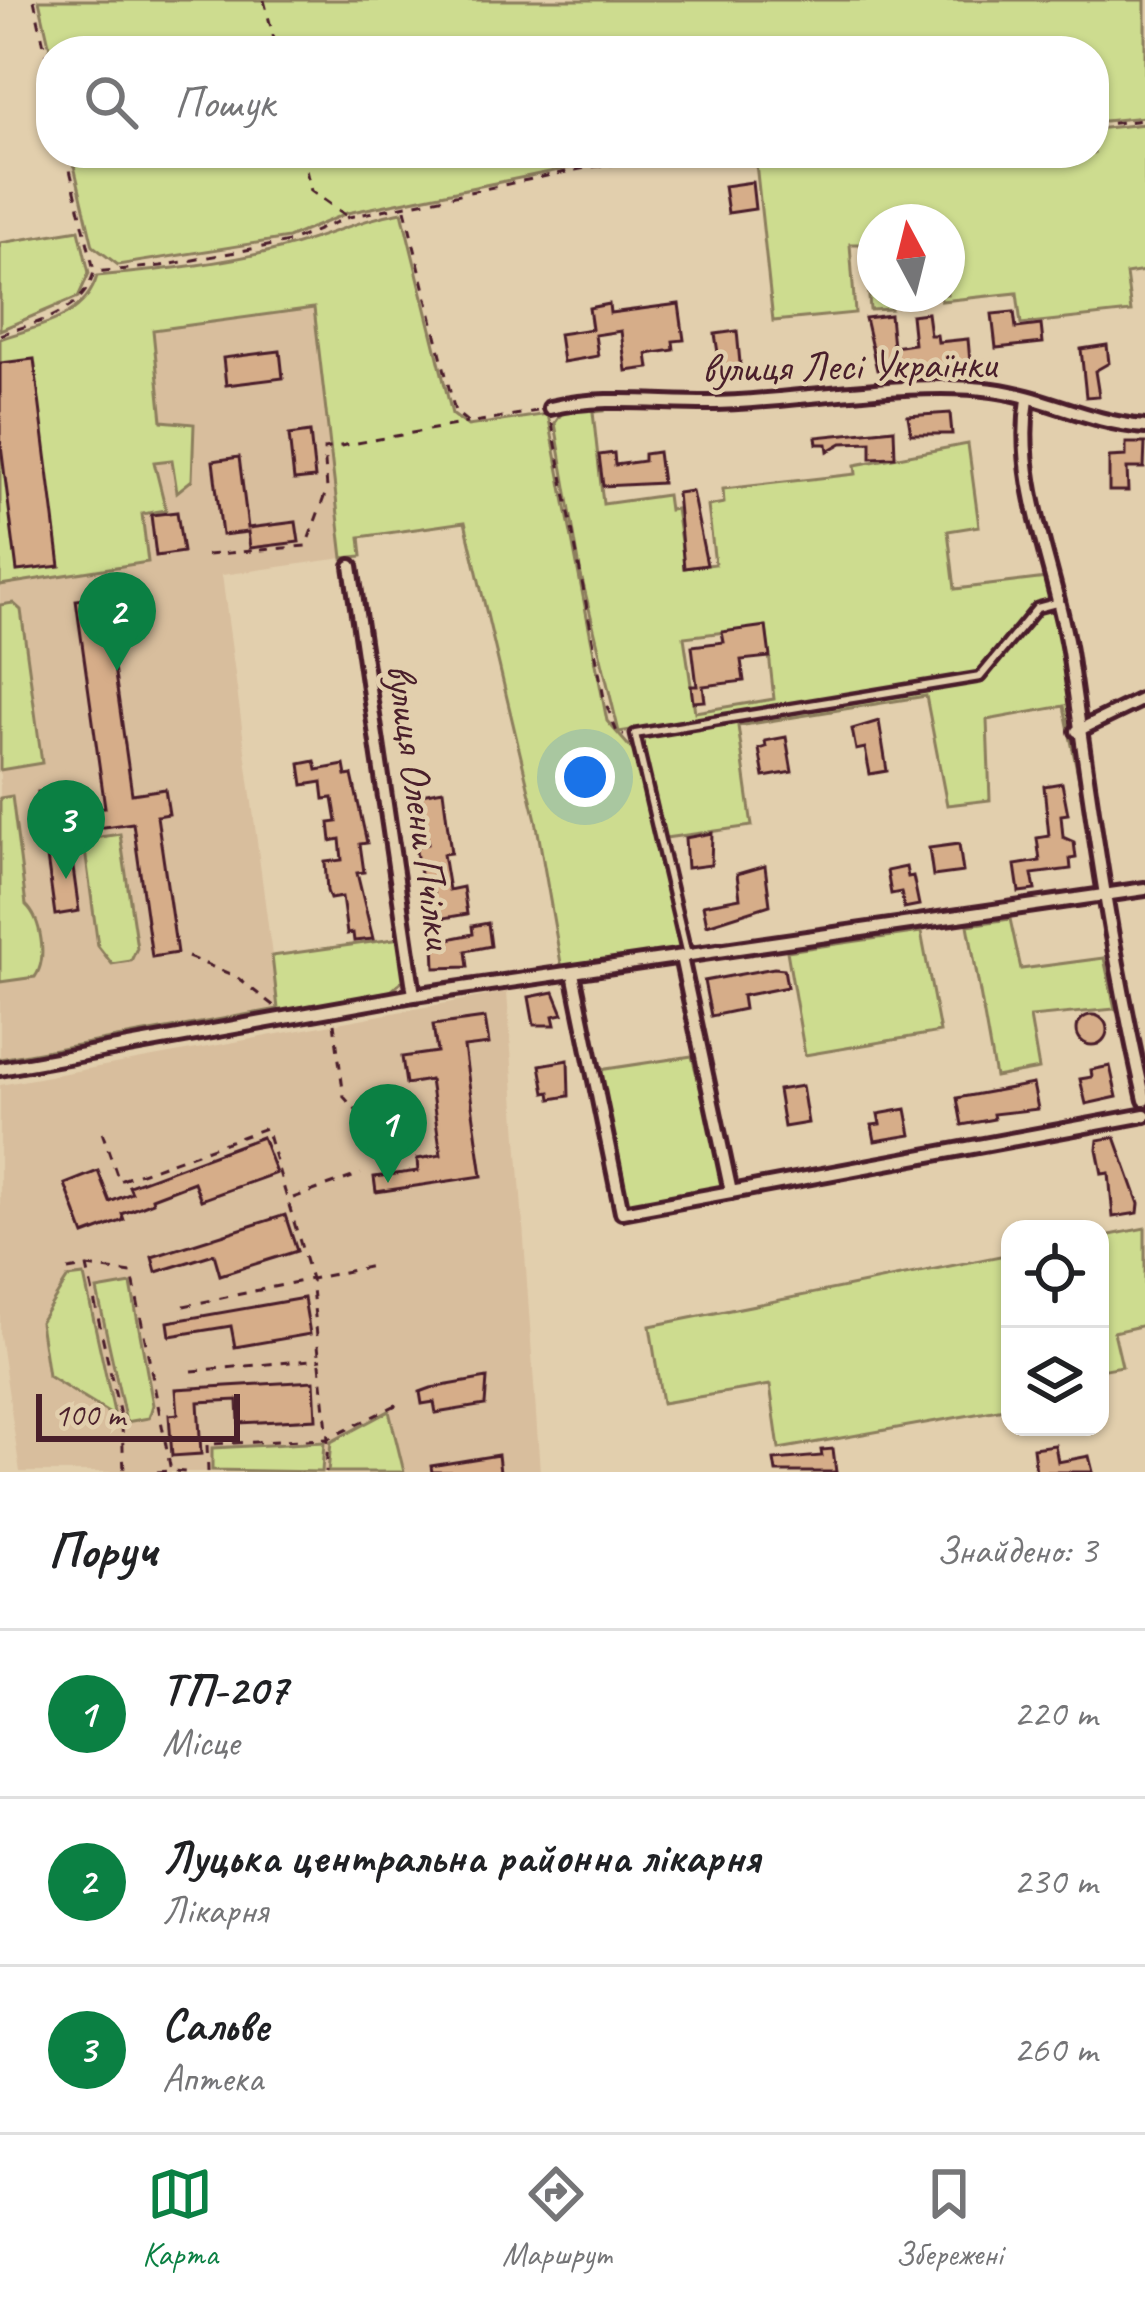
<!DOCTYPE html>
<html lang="uk">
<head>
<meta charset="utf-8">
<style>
  body { margin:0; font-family:Caveat,sans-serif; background:#f6f6f6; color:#202124 }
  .controls { position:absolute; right:36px; bottom:36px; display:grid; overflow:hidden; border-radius:24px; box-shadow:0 3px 9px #0004 }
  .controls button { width:108px; height:108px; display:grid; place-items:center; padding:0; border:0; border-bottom:3px solid #e0e0e0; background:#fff; color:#202124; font:60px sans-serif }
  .compass { position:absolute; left:857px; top:204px; width:108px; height:108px; border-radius:50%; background:#fff; box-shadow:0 3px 9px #0004; rotate:353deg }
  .scale { position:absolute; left:36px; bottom:30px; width:204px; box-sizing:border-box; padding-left:12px; border:6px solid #4a1f2b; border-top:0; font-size:33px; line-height:42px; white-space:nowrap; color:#4a1f2b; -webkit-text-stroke:9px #e2cfad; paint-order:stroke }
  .you { position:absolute; left:585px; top:777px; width:42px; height:42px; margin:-30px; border:9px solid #fff; border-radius:50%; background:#1a73e8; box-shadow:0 0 0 18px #1a73e833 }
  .badge { display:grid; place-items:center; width:78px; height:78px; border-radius:50%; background:#0b8043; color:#fff; font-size:39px; font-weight:700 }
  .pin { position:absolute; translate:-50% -99px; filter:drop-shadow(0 3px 6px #0008) }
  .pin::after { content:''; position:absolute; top:63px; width:42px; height:36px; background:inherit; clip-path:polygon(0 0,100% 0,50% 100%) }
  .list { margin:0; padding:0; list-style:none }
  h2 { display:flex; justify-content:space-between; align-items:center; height:156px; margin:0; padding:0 48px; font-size:51px }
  h2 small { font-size:39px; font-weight:400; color:#757577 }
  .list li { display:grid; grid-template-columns:78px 1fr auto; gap:36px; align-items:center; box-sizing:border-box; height:168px; padding:0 48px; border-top:3px solid #e0e0e0 }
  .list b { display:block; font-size:45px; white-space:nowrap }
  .list p { margin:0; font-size:39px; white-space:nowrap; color:#757577 }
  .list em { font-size:39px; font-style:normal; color:#757577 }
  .icon { flex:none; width:66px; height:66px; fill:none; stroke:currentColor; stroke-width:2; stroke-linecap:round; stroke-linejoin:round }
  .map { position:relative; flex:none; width:1145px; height:1472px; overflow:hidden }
  .search { position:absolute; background:#fff; box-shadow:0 3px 9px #0004; left:36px; right:36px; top:36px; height:132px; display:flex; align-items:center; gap:30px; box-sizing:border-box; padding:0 42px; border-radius:48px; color:#757577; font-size:45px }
  .sheet { height:660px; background:#fff }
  nav { display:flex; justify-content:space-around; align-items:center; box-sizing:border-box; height:168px; border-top:3px solid #e0e0e0; background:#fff; font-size:33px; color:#757577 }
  nav a { display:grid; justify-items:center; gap:6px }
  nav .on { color:#0b8043 }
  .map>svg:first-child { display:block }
</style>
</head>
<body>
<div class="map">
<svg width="1145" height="1472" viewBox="0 0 1145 1472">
  <rect width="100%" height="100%" fill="#e2cfad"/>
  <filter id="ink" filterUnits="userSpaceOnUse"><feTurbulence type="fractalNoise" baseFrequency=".00833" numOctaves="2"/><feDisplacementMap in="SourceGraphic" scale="24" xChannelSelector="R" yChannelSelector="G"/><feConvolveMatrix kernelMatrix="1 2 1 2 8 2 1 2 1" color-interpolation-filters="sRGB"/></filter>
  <g filter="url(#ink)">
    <g fill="#d8be9d">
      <polygon points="314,308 343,558 222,575 279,1009 0,1059 0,351"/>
      <polygon points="507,992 540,1472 20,1472 0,1335 0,1085"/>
    </g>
    <g fill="#cddc8f" stroke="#8c7e5d" stroke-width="3" fill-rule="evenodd">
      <polygon points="39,0 1145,0 1145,117 1094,122 1094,51 51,53"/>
      <polygon points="1145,124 1145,271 1126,274 1131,312 1021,324 1017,293 941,301 940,294 947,294 947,222 875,222 875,294 890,294 891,309 870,310 865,244 850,244 855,313 773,321 755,154 1094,153 1094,129"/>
      <polygon points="71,153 685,153 589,164 347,213 288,238 118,265 93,246"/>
      <path d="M 402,212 L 452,414 L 468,426 L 548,414 L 607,721 L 635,753 L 681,951 L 562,969 L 536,820 L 465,522 L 360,537 L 362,556 L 343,558 L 314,308 L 153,330 L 162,421 L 194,424 L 192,480 L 177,492 L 172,460 L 154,462 L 166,510 L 142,514 L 148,562 L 0,585 L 0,339 C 38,326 85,319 97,276 C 163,270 231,263 294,245 C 332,234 362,219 402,212 Z"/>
      <polygon points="79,230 89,273 78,297 0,330 0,243"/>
      <path d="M 603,405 L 604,411 L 593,412 L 603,504 L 667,495 L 669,510 L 676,509 L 685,568 L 715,564 L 708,506 L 724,503 L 723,489 L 856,474 L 855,465 L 968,444 L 979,526 L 948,531 L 955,589 L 1047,578 L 1052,599 L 1034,604 L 978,673 L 619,732 L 581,575 L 555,423 L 564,410 ZM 766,627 L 774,699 L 695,712 L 684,637 Z"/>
      <polygon points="13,603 21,610 42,763 0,770 0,605"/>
      <polygon points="1055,609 1066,656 1080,785 1064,706 987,720 990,800 947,805 926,696 738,726 752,826 665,838 641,738 983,682 1040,612"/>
      <path d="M 12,796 L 26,905 C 41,919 48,959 35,977 L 0,982 L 0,798 Z"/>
      <polygon points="120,834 137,948 131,961 112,964 98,946 85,850 94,838"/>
      <polygon points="1010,919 1021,969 1104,958 1115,1009 1030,1017 1039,1069 995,1077 968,925"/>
      <polygon points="921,932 940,1032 805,1055 787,951"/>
      <polygon points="401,938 405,979 391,991 0,1065 0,1059 278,1009 272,956"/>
      <polygon points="692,1056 725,1187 627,1205 599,1070"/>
      <polygon points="1145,1228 1145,1325 1114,1332 1122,1366 1100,1370 1100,1237"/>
      <polygon points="1010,1254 1010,1408 779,1449 770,1385 662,1403 650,1326"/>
      <polygon points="84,1276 115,1417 48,1376 40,1322 68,1278"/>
      <polygon points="131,1284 153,1405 149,1418 126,1422 97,1290"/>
      <polygon points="389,1411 404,1472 328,1472 331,1442"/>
      <polygon points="324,1442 322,1472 212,1470 212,1448"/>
    </g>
    <g fill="#d6ad89" stroke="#4a1f2b" stroke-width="3">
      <polygon points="752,182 755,209 728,213 724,186"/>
      <polygon points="609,304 610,313 679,304 684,340 673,341 674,350 647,354 649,368 626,371 621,331 595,335 598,356 563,362 559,334 592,329 589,308"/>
      <polygon points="1014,312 1016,328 1041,325 1043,343 996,348 992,314"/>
      <polygon points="927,313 930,335 937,335 938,342 968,339 970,362 877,370 865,318 890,315 893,347 914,344 911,315"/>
      <polygon points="737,331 741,374 722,378 715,334"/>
      <polygon points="1107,345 1109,363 1095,371 1099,396 1086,397 1081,349"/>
      <polygon points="280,351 283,378 226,385 223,358"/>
      <polygon points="34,359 60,566 17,571 0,438 0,363"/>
      <polygon points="950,413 952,434 911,434 908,416"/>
      <polygon points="894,429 895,457 871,458 871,442 842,443 828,451 827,444 817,444 816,437"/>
      <polygon points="310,432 315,478 294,480 289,435"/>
      <polygon points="1126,443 1145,443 1144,468 1127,468 1128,491 1109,491 1109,457 1126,456"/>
      <polygon points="658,452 662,483 603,486 599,455 614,453 615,465 644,461 644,454"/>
      <polygon points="239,457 248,528 296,522 299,542 250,548 248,532 222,535 213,461"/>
      <polygon points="692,491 707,565 684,568 677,493"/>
      <polygon points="177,512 183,552 156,556 151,515"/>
      <polygon points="104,597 132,794 165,789 169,814 157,816 177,953 152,957 133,823 68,832 79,911 55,915 38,792 62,789 65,813 105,807 76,600"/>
      <polygon points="766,626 770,657 741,660 744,681 703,686 705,701 693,702 691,686 697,686 692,646 724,642 722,632"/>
      <polygon points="879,721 887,771 870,774 865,748 856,750 852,729"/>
      <polygon points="786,737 792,772 764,777 759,749 766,747 765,741"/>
      <polygon points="315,761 317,770 344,765 346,776 352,775 367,843 360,844 364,872 357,873 373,939 354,941 353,933 347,934 342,897 330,899 327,891 325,862 342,860 340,839 331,841 329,823 337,822 333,798 324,799 322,782 303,785 300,764"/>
      <polygon points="1062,783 1068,814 1061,815 1063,837 1074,842 1076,858 1070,859 1071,869 1032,874 1035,890 1019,892 1015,865 1040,861 1037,838 1049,836 1044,786"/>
      <polygon points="443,790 451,853 443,854 449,890 463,887 467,914 438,919 431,878 421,879 415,846 428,844 421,794"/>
      <polygon points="712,833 711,865 687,868 685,838"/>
      <polygon points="959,844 963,872 933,876 929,848"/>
      <polygon points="765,866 770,905 707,925 703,905 740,898 737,874"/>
      <polygon points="906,867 908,877 913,876 919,905 904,908 901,892 891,894 887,871"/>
      <polygon points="488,923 491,946 466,951 468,967 435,968 434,942 473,934 472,926"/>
      <polygon points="774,968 784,969 787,987 742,996 744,1009 711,1016 704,981"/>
      <polygon points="554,992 563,1014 553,1016 555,1025 534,1025 529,997"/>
      <circle cx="1092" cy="1030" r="15"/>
      <polygon points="485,1018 489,1044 464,1047 482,1176 376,1192 374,1177 418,1171 417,1159 441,1155 430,1080 406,1084 402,1057 437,1052 433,1025"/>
      <polygon points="568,1060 569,1096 551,1099 550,1092 545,1093 540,1065"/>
      <polygon points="1110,1066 1117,1097 1086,1104 1080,1079 1092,1077 1091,1070"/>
      <polygon points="1033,1084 1038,1109 993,1114 994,1119 962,1125 957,1098"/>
      <polygon points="802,1086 808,1123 784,1127 778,1090"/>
      <polygon points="906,1109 911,1135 875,1141 872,1125 880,1124 878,1114"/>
      <polygon points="262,1137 276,1173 201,1200 194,1182 152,1198 153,1202 122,1214 124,1220 84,1235 65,1184 98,1171 110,1202 132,1193 129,1186"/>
      <polygon points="1115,1137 1139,1204 1138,1213 1113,1217 1109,1173 1102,1174 1097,1149 1098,1140"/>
      <polygon points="285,1215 297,1251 220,1275 214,1254 156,1272 152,1257"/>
      <polygon points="304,1298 310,1334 235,1347 231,1326 170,1336 168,1322"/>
      <polygon points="487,1378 485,1405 436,1413 434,1402 422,1404 420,1392 431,1388"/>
      <polygon points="314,1381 316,1419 239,1423 238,1400 198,1402 201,1454 172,1456 169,1415 178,1414 176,1389"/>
      <polygon points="1055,1445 1058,1462 1089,1456 1093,1472 1036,1472 1033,1448"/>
      <polygon points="833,1449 836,1472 776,1472 774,1460 822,1456 821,1450"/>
      <polygon points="498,1455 500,1472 432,1472 431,1466"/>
    </g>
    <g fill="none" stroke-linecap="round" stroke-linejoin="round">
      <defs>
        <polyline id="lane" points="687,955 635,734 980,677 1037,608 1056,603"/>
        <g id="street">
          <path d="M 1028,399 C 1014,486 1058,573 1070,658 C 1091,807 1111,954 1145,1100"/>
          <path d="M 550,408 C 605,395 660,404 716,403 C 799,401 914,379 993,390 C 1046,397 1086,422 1145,427"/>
          <polyline points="351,566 414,995"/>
          <polyline points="1077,731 1145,698"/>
          <polyline points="681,957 731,1192 1145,1115"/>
          <polyline points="573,973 622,1212 731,1192"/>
          <polyline points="0,1069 414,995 1145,889"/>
        </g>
      </defs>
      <use href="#lane" stroke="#4a1f2b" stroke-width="15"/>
      <use href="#street" stroke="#4a1f2b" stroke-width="20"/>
      <g stroke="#4a1f2b" stroke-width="3" stroke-dasharray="9 9" stroke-linecap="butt">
        <polyline points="34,0 51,77"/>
        <polyline points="264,0 277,51"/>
        <polyline points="1094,125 1145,120"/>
        <polyline points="66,153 94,270"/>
        <polyline points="302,153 311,191 347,216"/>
        <polyline points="405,209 455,412 469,423 537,411"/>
        <path d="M 0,335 C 38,321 82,315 94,272 L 161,266 L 289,242 L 349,217 L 590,167 L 718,153"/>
        <polyline points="552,423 604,698 618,735 624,735"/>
        <polyline points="207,555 306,546 327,489 324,449 467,423"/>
        <polyline points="188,957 235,976 274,1006"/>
        <polyline points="334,1023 344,1097 373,1129"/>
        <polyline points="102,1132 119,1181 266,1128 311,1279 328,1439 402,1402"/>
        <polyline points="293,1198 361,1174"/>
        <polyline points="87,1267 132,1273 171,1471 186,1472"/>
        <polyline points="68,1270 87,1267 122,1425 124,1472"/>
        <polyline points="184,1306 377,1265"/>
        <polyline points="192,1371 322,1359"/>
        <polyline points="157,1472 171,1471"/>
        <polyline points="208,1472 207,1444 328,1439 326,1472"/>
      </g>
      <use href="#lane" stroke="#e2cfad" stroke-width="6"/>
      <use href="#street" stroke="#e2cfad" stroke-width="10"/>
    </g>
  </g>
  <g text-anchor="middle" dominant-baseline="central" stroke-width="9" stroke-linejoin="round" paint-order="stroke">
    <g font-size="42" fill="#4a1f2b" stroke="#e2cfad">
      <text transform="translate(849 366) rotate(-1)">вулиця Лесі Українки</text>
      <text transform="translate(420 806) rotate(82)">вулиця Олени Пчілки</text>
    </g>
  </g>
</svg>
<div class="controls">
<button><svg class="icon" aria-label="locate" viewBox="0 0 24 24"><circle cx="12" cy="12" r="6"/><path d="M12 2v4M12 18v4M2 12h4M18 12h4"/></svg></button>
<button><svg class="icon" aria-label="layers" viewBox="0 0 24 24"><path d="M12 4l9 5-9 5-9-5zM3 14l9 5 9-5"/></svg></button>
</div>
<svg class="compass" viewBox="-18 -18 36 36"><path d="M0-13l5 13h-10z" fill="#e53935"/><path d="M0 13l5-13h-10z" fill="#757577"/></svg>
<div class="scale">100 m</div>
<div class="you"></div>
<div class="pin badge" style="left:388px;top:1183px">1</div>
<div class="pin badge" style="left:117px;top:671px">2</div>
<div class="pin badge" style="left:66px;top:879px">3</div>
<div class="search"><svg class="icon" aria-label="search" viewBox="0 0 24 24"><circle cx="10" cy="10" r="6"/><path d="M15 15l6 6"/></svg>Пошук</div>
</div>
<section class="sheet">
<h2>Поруч<small>Знайдено: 3</small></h2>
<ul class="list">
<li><span class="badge">1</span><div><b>ТП-207</b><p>Місце</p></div><em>220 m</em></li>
<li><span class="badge">2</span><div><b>Луцька центральна районна лікарня</b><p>Лікарня</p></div><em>230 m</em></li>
<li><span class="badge">3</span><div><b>Сальве</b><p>Аптека</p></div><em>260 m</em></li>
</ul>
</section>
<nav>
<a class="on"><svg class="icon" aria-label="map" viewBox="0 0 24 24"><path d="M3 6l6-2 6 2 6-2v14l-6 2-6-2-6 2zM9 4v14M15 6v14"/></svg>Карта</a>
<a><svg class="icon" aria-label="directions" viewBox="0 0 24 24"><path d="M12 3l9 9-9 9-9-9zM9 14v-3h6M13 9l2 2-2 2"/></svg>Маршрут</a>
<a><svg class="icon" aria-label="saved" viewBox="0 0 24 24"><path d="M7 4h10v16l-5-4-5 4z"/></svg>Збережені</a>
</nav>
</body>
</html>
